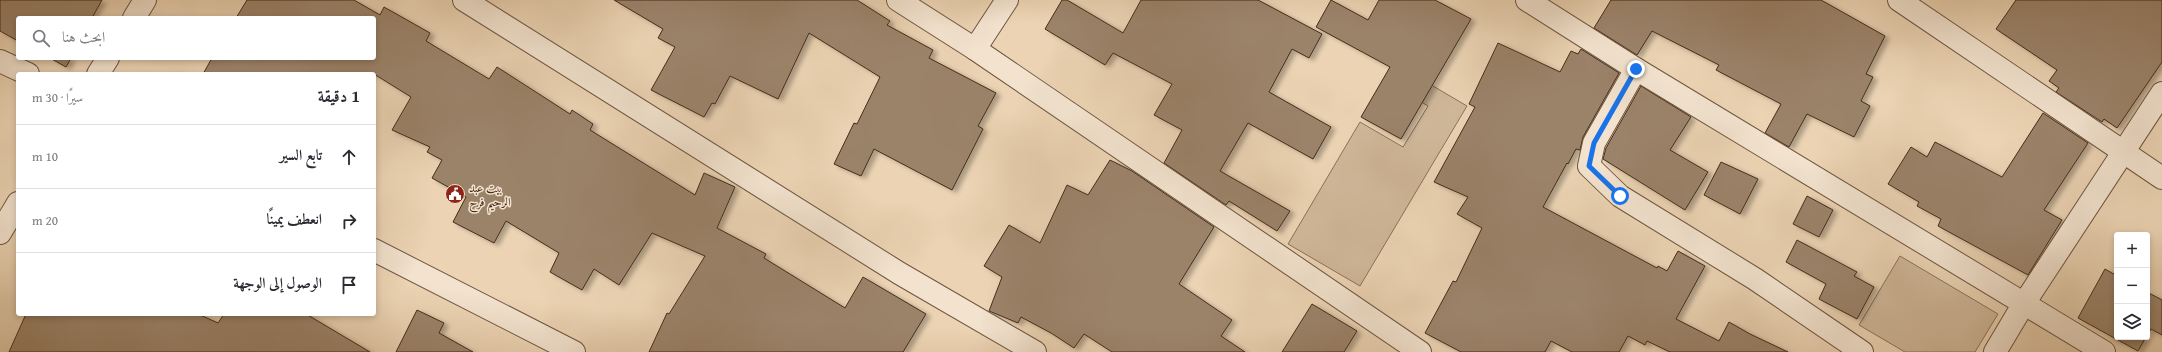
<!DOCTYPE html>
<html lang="ar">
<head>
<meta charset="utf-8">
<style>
  body { margin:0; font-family:"Gentium Book Plus",Amiri,serif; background:#f7f7f7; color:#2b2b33; direction:rtl }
  .controls { position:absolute; right:12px; bottom:12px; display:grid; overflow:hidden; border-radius:4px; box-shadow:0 2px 6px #0003 }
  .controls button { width:36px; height:36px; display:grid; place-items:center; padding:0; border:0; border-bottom:1px solid #e1e1e2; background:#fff; color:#2b2b33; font:20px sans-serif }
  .stop { position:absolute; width:12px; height:12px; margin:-9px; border:3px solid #1a73e8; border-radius:50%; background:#fff }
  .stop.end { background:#1a73e8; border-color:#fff; box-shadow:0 1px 4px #0008 }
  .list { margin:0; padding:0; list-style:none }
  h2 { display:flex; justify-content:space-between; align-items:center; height:52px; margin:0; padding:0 16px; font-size:17px }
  h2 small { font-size:13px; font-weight:400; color:#7c7c81 }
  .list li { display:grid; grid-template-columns:26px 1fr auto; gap:12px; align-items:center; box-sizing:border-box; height:64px; padding:0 16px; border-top:1px solid #e1e1e2 }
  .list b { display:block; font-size:15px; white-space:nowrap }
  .list em { font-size:13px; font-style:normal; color:#7c7c81 }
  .icon { flex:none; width:22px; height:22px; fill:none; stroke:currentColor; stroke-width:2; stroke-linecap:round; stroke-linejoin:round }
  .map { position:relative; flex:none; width:2162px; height:352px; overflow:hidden; direction:ltr }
  .search { position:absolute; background:#fff; box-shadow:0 2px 6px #0003; left:16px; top:16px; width:360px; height:44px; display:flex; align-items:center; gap:10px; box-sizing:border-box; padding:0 14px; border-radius:4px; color:#7c7c81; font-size:15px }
  .panel { position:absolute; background:#fff; box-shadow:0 2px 6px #0003; left:16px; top:72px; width:360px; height:244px; border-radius:4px; direction:rtl }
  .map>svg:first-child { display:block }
</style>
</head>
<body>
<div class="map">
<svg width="2162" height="352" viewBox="0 0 2162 352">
  <defs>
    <filter id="shadow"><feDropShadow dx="4.5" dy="2.5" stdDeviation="2" flood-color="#0004"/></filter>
  </defs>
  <rect width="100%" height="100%" fill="#ebd3b3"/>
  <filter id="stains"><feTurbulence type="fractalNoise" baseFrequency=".005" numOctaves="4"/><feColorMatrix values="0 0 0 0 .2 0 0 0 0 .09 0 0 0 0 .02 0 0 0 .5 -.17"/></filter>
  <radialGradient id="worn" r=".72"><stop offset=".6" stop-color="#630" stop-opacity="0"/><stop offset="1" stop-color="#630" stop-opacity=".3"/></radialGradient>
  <g fill="#cfb799" stroke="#8a725a">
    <polygon points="1428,83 1467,106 1360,286 1288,244 1360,122 1403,147 1428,106 1418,100"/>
    <polygon points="1900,256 1998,314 1975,352 1905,352 1859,325"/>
  </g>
  <g fill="#9b836a" stroke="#452c1a" filter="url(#shadow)">
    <polygon points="0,0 102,0 92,18 18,18 18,41 0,31"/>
    <polygon points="247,0 354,0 380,15 384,7 430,33 426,41 489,79 497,67 570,114 572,110 593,124 590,130 695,195 704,173 735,187 717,228 766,254 764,258 845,308 863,277 926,314 903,352 649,352 667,313 669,314 705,256 652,233 619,285 594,269 582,290 550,272 559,253 506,221 494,243 453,222 466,197 432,178 442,160 427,152 430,147 392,130 411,97 374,74 203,74 212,58 374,58 374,18 236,18"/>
    <polygon points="614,0 857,0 890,21 887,25 933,50 929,58 996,93 978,126 983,129 952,190 874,149 861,176 834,164 854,123 857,124 880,77 809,33 778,99 730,76 715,104 712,103 704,117 651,90 675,47 658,38 663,29"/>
    <polygon points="1062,0 1067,0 1123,33 1141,0 1258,0 1322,34 1309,58 1292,49 1269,92 1331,127 1313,159 1248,123 1220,171 1290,211 1277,231 1229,201 1226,205 1164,163 1182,130 1154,115 1172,84 1113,53 1105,65 1045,29"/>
    <polygon points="1331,0 1368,20 1379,0 1435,0 1471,19 1401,139 1361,117 1390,67 1316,27"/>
    <polygon points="1611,0 1821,0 1885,36 1866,74 1873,77 1861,101 1870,106 1854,137 1807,114 1789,147 1765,133 1781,104 1716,70 1719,65 1652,31 1637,55 1594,28"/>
    <polygon points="2016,0 2162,0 2162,62 2117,128 2104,119 2102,122 2056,92 2059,88 2049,81 2057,70 1996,29"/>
    <polygon points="1498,43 1560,72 1571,51 1578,54 1581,49 1619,73 1583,137 1580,150 1576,149 1568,164 1567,163 1543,207 1657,268 1658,266 1667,271 1678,251 1705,266 1676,319 1719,341 1729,322 1750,334 1788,352 1670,352 1647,341 1645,345 1628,336 1619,352 1572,352 1551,341 1545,352 1461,352 1425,333 1453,281 1456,282 1482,228 1457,214 1468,197 1434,182 1475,107 1469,104"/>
    <polygon points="50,58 71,58 66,67"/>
    <polygon points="1641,86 1691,117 1670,150 1708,172 1685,210 1603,159 1606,148"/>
    <polygon points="2043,113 2088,143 2044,210 2062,220 2028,275 1938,226 1941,219 1917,206 1919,202 1888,184 1911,147 1927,157 1935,142 2002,177"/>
    <polygon points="1110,160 1132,171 1214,227 1179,284 1232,320 1221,336 1245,352 1112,352 1084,334 1074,348 1051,333 1021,317 1018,323 989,311 1002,277 984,266 1009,225 1040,243 1067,185 1088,195"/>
    <polygon points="1721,162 1758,179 1740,214 1704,195"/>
    <polygon points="1807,196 1833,210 1819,237 1793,224"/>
    <polygon points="1797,240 1857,272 1854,276 1874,287 1857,319 1819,299 1826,284 1786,262"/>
    <polygon points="2105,269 2117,276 2117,337 2146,337 2138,351 2078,318"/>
    <polygon points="2147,292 2162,300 2162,335 2151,329 2147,336"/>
    <polygon points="1312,304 1357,331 1344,352 1282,352"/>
    <polygon points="417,310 444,323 439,333 473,352 396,352"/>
    <polygon points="26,314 198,314 218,323 224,314 306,314 370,352 9,352"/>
  </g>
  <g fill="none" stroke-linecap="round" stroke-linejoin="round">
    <defs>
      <g id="minor">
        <polyline points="464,0 899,273 1035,352"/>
        <polyline points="898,0 975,49 1420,352"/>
        <polyline points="1527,0 1636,69 2104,352"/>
        <polyline points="1899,0 2162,178"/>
        <polyline points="134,18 145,0"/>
        <polyline points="975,49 1007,0"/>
        <polyline points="0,61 28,74"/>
        <polyline points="1636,69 1594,143 1589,166 1620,196 1755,279 1862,352"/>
        <polyline points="98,74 108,58"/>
        <polyline points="0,233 18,203"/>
        <polyline points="374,250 574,352"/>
        <polyline points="1995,352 2023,305 2162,93"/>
      </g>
    </defs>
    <use href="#minor" stroke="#6e5640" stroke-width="24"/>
    <use href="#minor" stroke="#f2e2ce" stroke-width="22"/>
  </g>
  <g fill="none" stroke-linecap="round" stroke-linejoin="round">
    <polyline stroke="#1a73e8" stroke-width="5" points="1620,196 1589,166 1594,143 1636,69"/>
  </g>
  <defs>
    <symbol id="civic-disc" viewBox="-11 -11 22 22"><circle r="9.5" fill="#8f2418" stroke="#f2e2ce"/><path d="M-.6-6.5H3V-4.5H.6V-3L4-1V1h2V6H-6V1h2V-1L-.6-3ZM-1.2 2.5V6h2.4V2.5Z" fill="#fff"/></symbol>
  </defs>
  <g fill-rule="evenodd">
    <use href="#civic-disc" x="444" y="183" width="22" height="22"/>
  </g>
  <g text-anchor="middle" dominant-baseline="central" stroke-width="3" stroke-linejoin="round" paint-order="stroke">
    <g font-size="12" fill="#452c1a" stroke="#f2e2ce" text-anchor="start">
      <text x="469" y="187">بيت عبد<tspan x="469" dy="14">الرحيم فرح</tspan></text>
    </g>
  </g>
  <rect width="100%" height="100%" filter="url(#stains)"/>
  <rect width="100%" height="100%" fill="url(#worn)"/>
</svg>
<div class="controls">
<button>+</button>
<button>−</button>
<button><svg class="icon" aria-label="layers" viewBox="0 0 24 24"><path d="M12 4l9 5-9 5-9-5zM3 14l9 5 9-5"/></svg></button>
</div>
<div class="stop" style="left:1620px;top:196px"></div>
<div class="stop end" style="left:1636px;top:69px"></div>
<div class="search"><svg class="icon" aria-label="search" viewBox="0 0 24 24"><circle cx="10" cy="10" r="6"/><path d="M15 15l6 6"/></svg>ابحث هنا</div>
<section class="panel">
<h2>1 دقيقة<small>سيرًا · 30 m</small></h2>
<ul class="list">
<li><svg class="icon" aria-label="ahead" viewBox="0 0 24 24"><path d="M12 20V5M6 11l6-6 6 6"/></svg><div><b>تابع السير</b></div><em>10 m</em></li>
<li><svg class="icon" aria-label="right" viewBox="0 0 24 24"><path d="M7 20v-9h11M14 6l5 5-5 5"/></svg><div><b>انعطف يمينًا</b></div><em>20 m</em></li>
<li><svg class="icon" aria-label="arrive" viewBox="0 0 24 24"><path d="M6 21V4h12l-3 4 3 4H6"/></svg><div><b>الوصول إلى الوجهة</b></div></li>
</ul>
</section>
</div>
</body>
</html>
